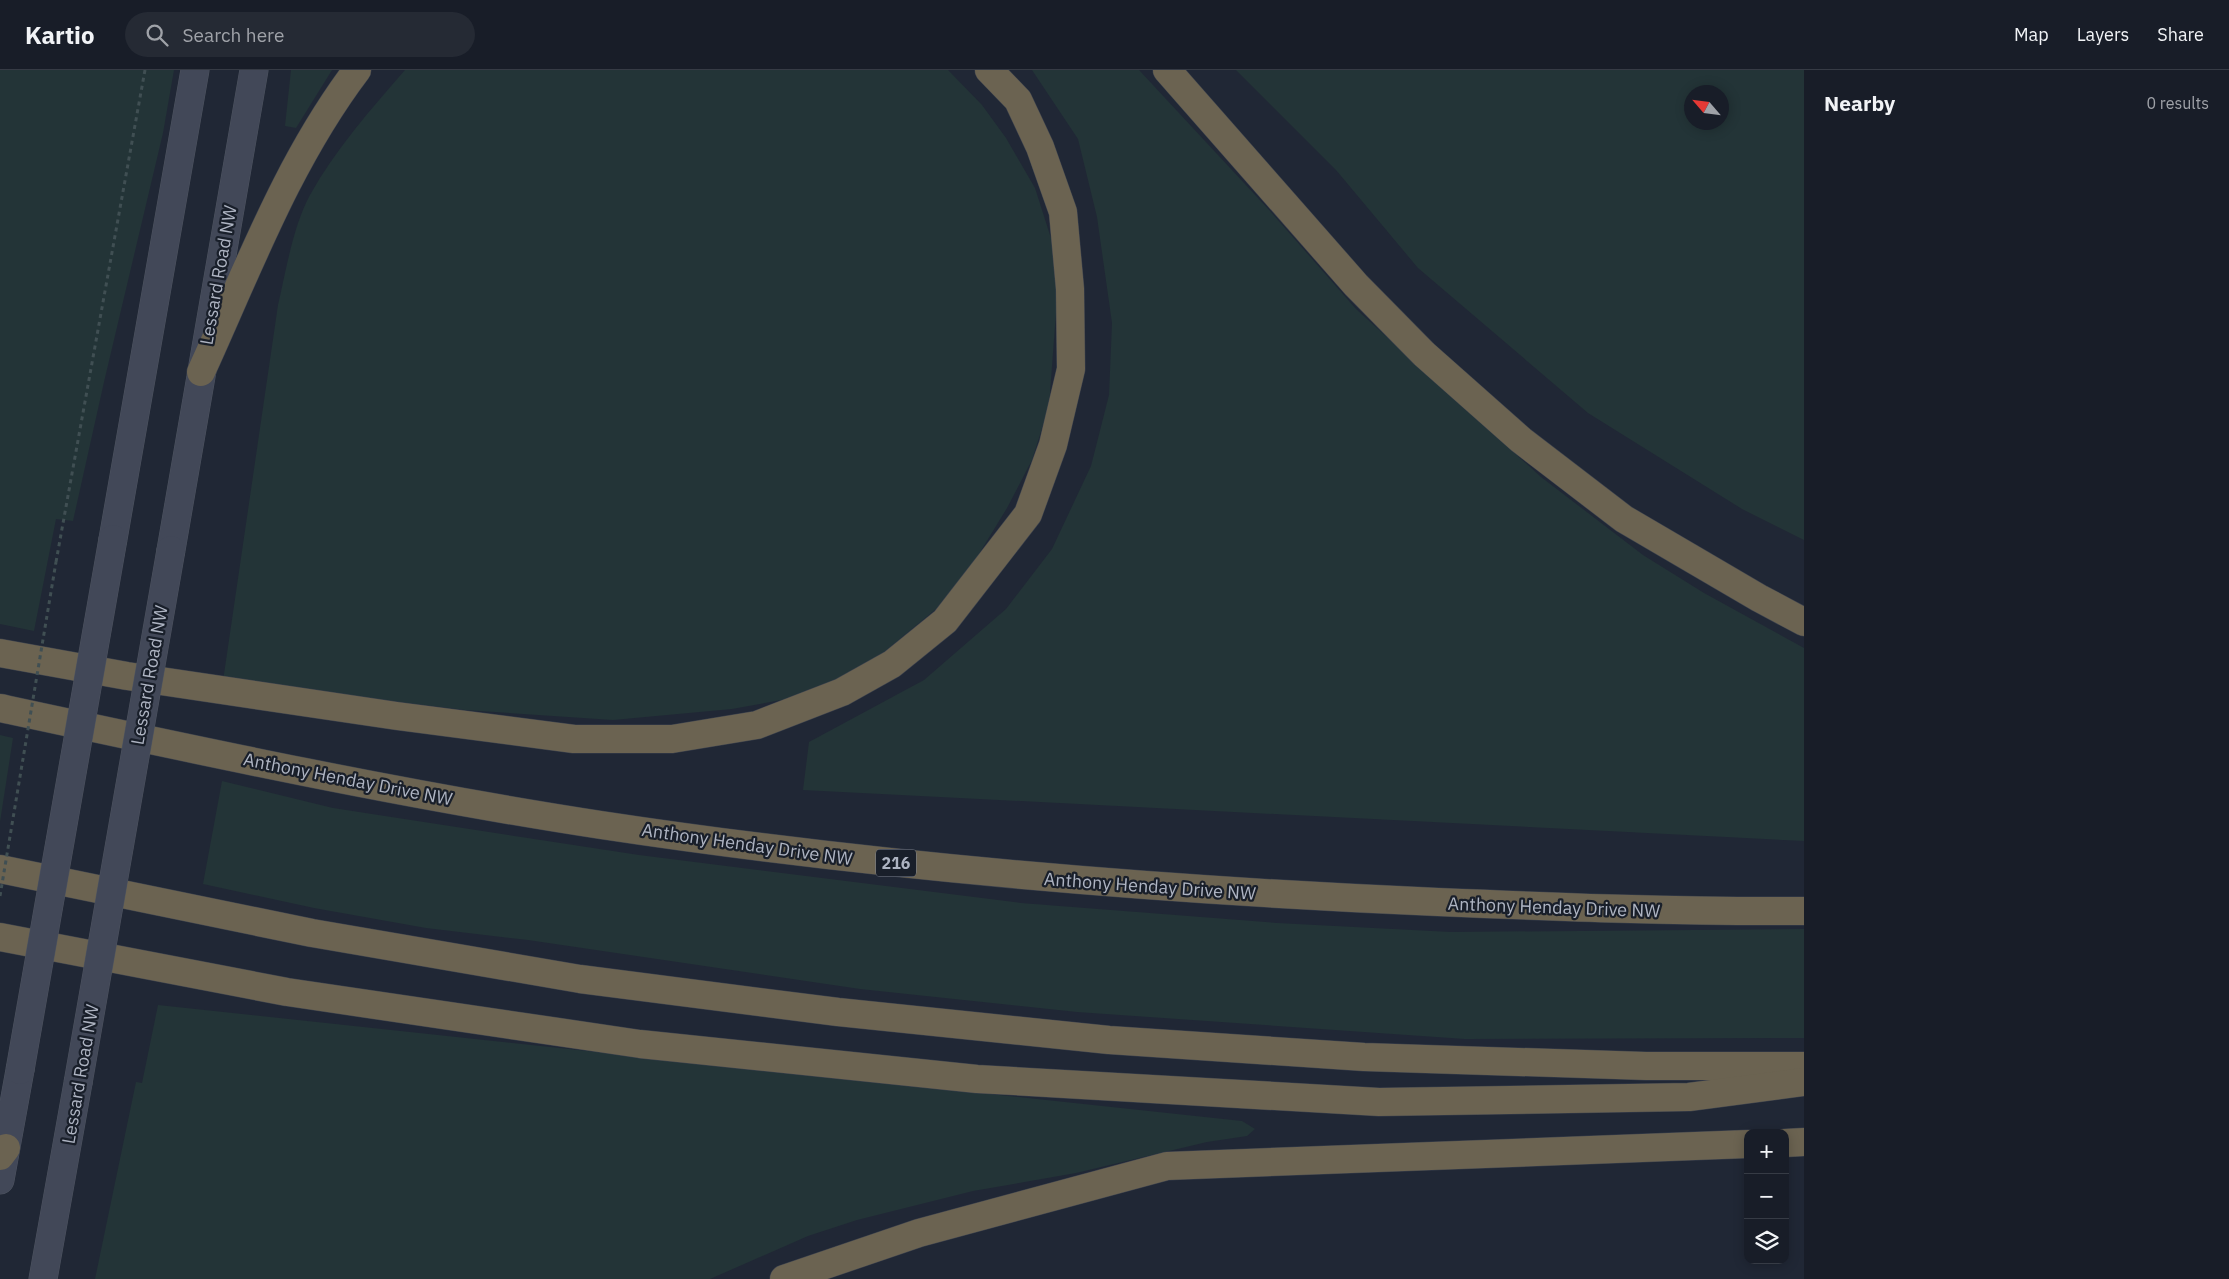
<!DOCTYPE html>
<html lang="en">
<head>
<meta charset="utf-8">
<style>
  body { margin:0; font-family:"IBM Plex Sans",sans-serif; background:#252a34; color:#f1f3f6 }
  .controls { position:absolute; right:15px; bottom:15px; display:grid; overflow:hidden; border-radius:10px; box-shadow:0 2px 12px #0003 }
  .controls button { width:45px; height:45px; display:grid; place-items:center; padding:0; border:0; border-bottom:1px solid #363b45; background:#181d28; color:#f1f3f6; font:25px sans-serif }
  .compass { position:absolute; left:1684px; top:15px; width:45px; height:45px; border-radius:50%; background:#181d28; box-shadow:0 2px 12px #0003; rotate:298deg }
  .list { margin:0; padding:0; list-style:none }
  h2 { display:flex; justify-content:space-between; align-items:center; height:65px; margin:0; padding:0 20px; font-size:21px }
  h2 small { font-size:16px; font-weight:400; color:#9fa2a8 }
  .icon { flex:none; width:28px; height:28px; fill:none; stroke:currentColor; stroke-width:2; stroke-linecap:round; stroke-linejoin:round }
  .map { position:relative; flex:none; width:1804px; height:1209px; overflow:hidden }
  header { display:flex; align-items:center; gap:30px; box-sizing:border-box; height:70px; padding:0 25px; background:#181d28; border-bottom:1px solid #363b45 }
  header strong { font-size:24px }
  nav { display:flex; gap:28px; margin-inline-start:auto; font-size:18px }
  .search { width:350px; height:45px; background:#252a34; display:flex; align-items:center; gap:12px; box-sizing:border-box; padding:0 18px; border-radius:28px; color:#9fa2a8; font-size:19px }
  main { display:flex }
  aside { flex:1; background:#181d28 }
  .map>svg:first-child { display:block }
</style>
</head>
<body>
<header>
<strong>Kartio</strong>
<div class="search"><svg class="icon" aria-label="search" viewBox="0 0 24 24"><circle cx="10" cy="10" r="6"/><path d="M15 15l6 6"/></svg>Search here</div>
<nav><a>Map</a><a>Layers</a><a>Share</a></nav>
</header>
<main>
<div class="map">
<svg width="1804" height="1209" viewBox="0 0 1804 1209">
  <rect width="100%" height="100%" fill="#202735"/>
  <g fill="#233437" fill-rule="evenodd">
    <polygon points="0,0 174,0 163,63 104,312 73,451 56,449 34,561 0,554"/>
    <polygon points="291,0 332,0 296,58 285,56"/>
    <path d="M 405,0 L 948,0 L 982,35 L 1006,68 L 1035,118 L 1056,184 L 1056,243 L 1049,336 L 1032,390 L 1007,438 L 974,492 L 936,539 L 878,587 L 809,625 L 732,639 L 613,650 L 465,640 L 223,611 L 278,235 C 286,201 293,156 310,125 C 335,80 371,39 405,0 Z"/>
    <polygon points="1032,0 1139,0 1270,141 1356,239 1541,407 1643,485 1704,523 1804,578 1804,771 803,720 809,672 924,610 1006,539 1052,479 1091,396 1109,325 1112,253 1097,147 1078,69"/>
    <path d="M 1236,0 L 1804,0 L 1804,470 L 1742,439 L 1588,343 L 1418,198 L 1336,100 ZM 1692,22 L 1722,22 L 1722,52 L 1692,52 Z"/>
    <polygon points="0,665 13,668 0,752"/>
    <polygon points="222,711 333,738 639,785 1021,833 1277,853 1451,862 1804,859 1804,968 1465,969 1077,942 860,919 528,870 426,858 314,838 203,814"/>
    <polygon points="158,935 1242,1051 1255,1059 1247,1066 1207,1072 1076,1103 973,1121 857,1150 808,1166 710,1209 95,1209 136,1012 142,1013"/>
  </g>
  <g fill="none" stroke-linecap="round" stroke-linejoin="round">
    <defs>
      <g id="secondary">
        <polyline points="113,469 195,0"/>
        <polyline points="171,480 254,0"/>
        <polyline points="0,1110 20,1000"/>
        <polyline points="43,1209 78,1013"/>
      </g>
      <g id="highway">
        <polyline points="1167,0 1356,215 1424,284 1521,370 1624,449 1759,528 1804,552"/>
        <path d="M 201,302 C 248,199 288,91 357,0"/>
        <polyline points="0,583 127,606 397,646 574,669 672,669 757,655 842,622 892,594 945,551 1028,444 1053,375 1071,299 1070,219 1063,142 1040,77 1018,30 989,0"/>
        <path d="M 0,638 C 200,681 399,724 601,755 C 879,797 1158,820 1438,832 C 1560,837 1682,842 1804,841"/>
        <polyline points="0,799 312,863 580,909 838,942 1109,970 1364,987 1646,996 1804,996"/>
        <polyline points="0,867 287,922 640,974 977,1009 1379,1032 1689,1027 1804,1012"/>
        <polyline points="1785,1073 1804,1072"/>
        <polyline points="0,1086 6,1078"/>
        <polyline points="784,1209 919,1163 1167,1096 1748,1074"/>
      </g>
    </defs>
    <use href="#secondary" stroke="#4e5460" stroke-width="29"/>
    <use href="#highway" stroke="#3b414d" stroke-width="29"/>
    <polyline stroke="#404f53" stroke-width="3" stroke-dasharray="4 4" stroke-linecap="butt" points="56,492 145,0"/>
    <use href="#secondary" stroke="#424858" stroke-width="28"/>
    <use href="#highway" stroke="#6b6351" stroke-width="28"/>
    <defs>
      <g id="secondary-bridge">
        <polyline points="20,1000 113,469"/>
        <polyline points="78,1013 171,480"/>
      </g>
    </defs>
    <use href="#secondary-bridge" stroke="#4e5460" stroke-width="29" stroke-linecap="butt"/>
    <polyline stroke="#404f53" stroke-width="3" stroke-dasharray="4 4" stroke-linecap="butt" points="0,826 56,492"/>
    <use href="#secondary-bridge" stroke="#424858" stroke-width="28"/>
  </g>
  <g text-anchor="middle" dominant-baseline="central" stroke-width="4.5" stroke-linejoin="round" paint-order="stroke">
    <rect fill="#191f2a" stroke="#818794" stroke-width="1" x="876" y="779.5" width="40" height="27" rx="4"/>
    <g font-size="16" font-weight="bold" fill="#aeb4c2">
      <text x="896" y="793">216</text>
    </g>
    <g font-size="18" fill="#aeb4c2" stroke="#191f2a">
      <text transform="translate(218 205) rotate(-80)">Lessard Road NW</text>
      <text transform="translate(149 605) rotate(-80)">Lessard Road NW</text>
      <text transform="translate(348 709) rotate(11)">Anthony Henday Drive NW</text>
      <text transform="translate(747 774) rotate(8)">Anthony Henday Drive NW</text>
      <text transform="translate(1150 816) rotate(4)">Anthony Henday Drive NW</text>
      <text transform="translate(1554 837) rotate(2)">Anthony Henday Drive NW</text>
      <text transform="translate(80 1004) rotate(-80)">Lessard Road NW</text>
    </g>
  </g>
</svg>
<div class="controls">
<button>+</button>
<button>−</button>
<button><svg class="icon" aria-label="layers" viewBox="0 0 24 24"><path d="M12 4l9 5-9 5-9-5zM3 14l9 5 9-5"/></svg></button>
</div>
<svg class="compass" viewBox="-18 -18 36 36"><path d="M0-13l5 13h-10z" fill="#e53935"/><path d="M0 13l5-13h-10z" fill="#9fa2a8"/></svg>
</div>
<aside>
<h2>Nearby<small>0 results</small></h2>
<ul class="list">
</ul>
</aside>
</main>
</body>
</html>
